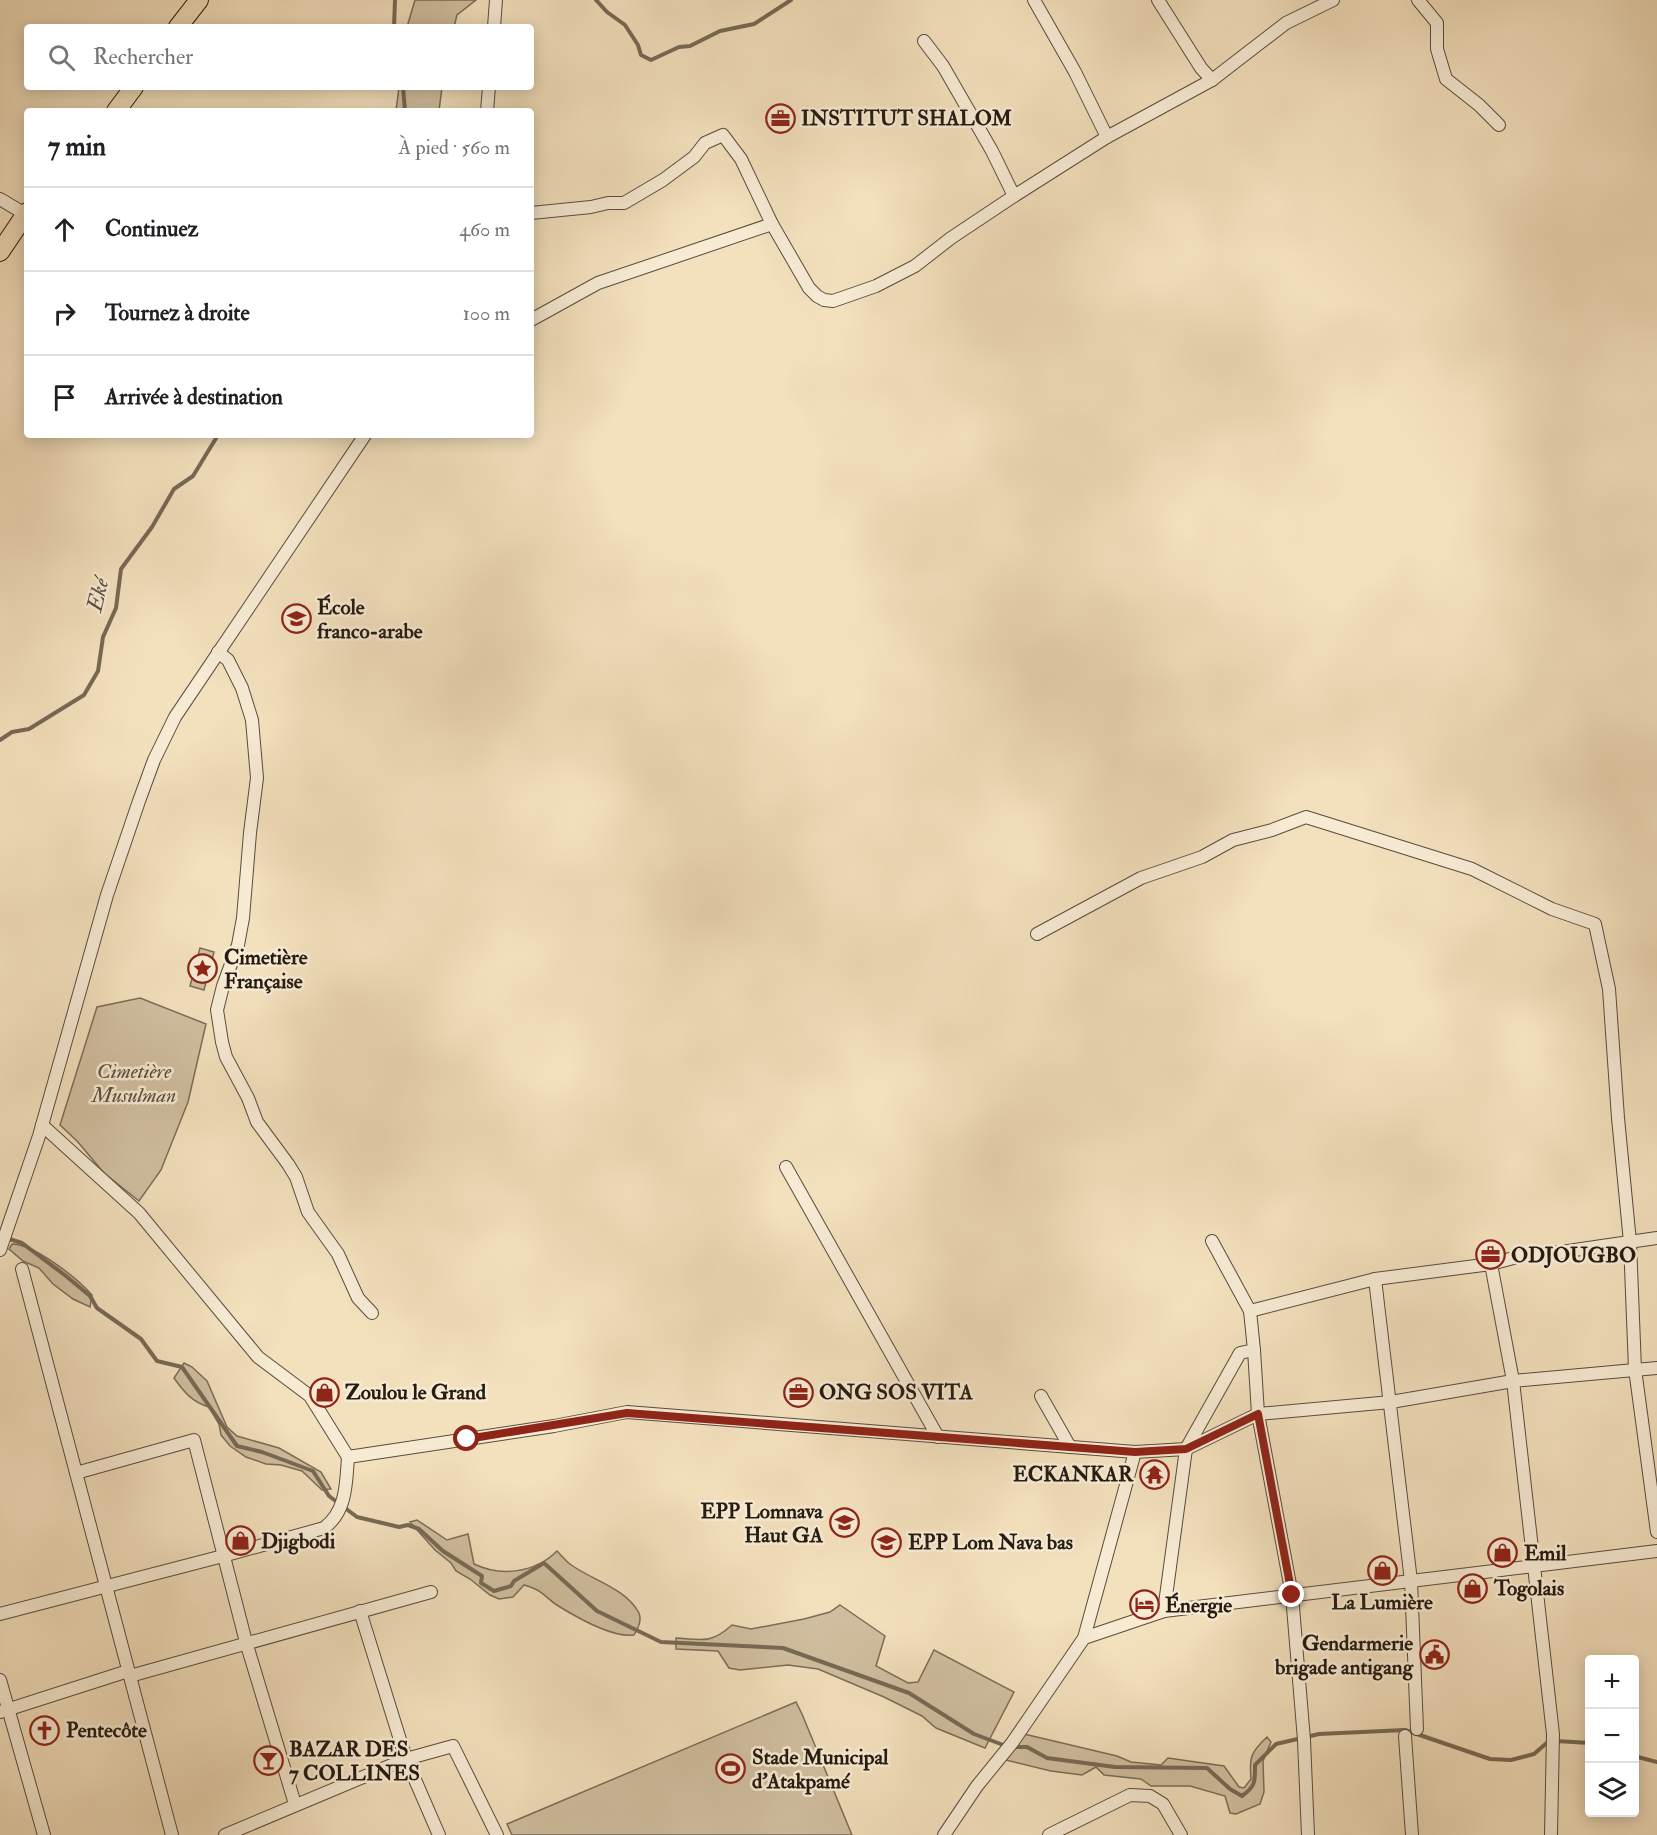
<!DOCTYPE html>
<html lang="fr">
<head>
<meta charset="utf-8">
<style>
  body { margin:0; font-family:"IM FELL Double Pica",serif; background:#f6f6f6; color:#202124 }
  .controls { position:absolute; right:18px; bottom:18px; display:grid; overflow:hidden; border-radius:6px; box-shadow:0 3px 15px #0003 }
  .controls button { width:54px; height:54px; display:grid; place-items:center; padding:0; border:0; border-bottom:2px solid #e0e0e0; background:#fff; color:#202124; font:30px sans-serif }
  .stop { position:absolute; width:18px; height:18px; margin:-14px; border:4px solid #8f2418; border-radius:50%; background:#fff }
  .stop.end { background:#8f2418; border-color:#fff; box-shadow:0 2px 6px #0008 }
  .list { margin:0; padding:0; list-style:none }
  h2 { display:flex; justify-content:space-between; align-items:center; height:78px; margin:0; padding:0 24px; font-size:26px }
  h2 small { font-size:20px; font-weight:400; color:#757577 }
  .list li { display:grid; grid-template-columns:39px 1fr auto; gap:18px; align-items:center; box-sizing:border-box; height:84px; padding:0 24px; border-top:2px solid #e0e0e0 }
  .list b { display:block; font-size:22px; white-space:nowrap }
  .list em { font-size:20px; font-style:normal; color:#757577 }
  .icon { flex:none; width:33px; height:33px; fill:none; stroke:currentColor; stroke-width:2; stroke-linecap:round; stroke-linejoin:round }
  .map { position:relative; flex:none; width:1657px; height:1835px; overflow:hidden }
  .search { position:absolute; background:#fff; box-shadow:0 3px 15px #0003; left:24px; top:24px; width:510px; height:66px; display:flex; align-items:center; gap:15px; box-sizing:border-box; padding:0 21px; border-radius:6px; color:#757577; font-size:22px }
  .panel { position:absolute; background:#fff; box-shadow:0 3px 15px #0003; left:24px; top:108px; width:510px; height:330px; border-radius:6px }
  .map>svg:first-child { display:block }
</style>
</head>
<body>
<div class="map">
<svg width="1657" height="1835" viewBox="0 0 1657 1835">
  <rect width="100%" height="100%" fill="#f3e0bd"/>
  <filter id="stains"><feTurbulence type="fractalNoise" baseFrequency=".00333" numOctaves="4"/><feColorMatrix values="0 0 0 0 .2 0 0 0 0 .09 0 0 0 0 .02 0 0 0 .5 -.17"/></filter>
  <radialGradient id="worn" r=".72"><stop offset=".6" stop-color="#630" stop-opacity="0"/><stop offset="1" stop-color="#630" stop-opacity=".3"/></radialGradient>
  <g fill="#d0bfa0" stroke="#7a6d58" stroke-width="1.5">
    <polygon points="415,0 476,0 457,15 454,27 407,27"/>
    <polygon points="399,87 442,87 439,111 396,111"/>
    <polygon points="200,948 214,952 204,990 190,986"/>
    <polygon points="140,998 206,1024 188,1102 161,1170 139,1201 104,1173 77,1141 60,1125 97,1007"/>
    <path d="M 12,1244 C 34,1244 77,1278 92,1295 L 90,1307 L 73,1299 L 53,1284 L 39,1268 L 23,1261 L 9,1249 Z"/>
    <path d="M 184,1363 L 192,1367 L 207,1381 L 227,1427 L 237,1436 L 279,1448 L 321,1472 L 331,1489 L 322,1490 L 302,1471 L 281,1465 L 266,1464 L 246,1457 L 230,1446 L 221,1435 L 219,1424 L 209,1407 C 192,1402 184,1392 174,1378 Z"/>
    <path d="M 417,1520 L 447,1540 L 468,1534 L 474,1564 C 501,1577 535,1573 557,1551 C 561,1555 565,1560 570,1564 C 591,1580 626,1588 639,1613 C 642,1621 638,1628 634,1635 C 613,1638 578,1618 560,1607 C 544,1598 546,1591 524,1585 L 513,1597 L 499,1599 L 490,1595 L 470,1579 L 456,1571 L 451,1563 L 435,1550 L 410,1522 Z"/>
    <path d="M 840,1605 L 885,1636 L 876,1666 L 908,1683 L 918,1682 L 934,1650 L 1014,1692 L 985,1748 L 936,1728 L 922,1716 L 884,1697 L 818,1669 L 788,1665 L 740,1670 L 729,1668 L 718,1651 L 676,1649 L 676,1638 C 702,1640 711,1644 732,1625 L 751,1629 L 804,1619 L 830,1612 Z"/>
    <polygon points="796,1702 802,1714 852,1835 512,1835 507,1824"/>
    <path d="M 1024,1734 L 1117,1756 L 1131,1762 L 1161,1765 L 1168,1758 L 1224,1766 L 1239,1787 L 1244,1788 L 1251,1779 C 1249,1757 1251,1752 1267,1737 L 1271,1742 L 1263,1761 L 1264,1792 L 1260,1804 L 1236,1814 L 1230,1813 L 1225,1796 L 1190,1786 L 1151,1786 L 1141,1779 L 1104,1775 L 1096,1767 L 1082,1775 L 1051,1771 L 1006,1760 Z"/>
  </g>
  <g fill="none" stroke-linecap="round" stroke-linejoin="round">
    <g stroke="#776955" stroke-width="4">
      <polyline points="596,0 607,12 625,25 638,45 641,55 651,60 679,47 690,46 720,31 754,24 791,0"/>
      <polyline points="394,27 395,0"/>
      <polyline points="403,87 405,111"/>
      <polyline points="0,740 12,732 29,729 84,695 98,671 103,637 116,608 121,569 152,527 174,489 193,476 218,435"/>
      <polyline points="6,1238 22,1243 66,1276 90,1296 97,1308 141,1339 157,1361 182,1367 237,1446 262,1452 313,1471 329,1496 357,1517 399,1527 408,1525 419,1529 443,1551 482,1576 481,1583 494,1591 511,1586 514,1581 544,1563 597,1611 661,1642 783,1648 909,1693 974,1734 1006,1746"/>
      <polyline points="1556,1741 1590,1743"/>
      <path d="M 1013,1747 L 1027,1747 L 1047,1758 L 1115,1767 L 1207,1768 L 1230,1789 L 1242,1796 C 1256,1786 1255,1781 1255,1765 L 1276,1744 L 1319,1734 L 1405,1730 L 1490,1759 L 1511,1760 L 1534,1754 L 1549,1741"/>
      <polyline points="1634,1756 1657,1762"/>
    </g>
    <defs>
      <g id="street">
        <polyline points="1034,0 1075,72 1107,137"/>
        <polyline points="1158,0 1201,68 1212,80"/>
        <polyline points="1418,0 1437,23 1437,49 1446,79 1479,105 1499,125"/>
        <polyline points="494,27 496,0"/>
        <polyline points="924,41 943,66 992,151 1014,196"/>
        <polyline points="487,111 489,87"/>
        <polyline points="0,199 25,214"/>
        <polyline points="531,213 591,207 608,203 624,203 663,180 694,157 705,143 723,135 741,159 772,224 809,288 817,296 824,300 833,301 876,286 915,266 951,238 1014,196 1107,137 1212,80 1286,23 1333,0"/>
        <polyline points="531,320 598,283 772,224"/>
        <polyline points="218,652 228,660 242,688 252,720 257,778 250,833 243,918 238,945 223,986 217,1010 222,1042 226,1057 248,1098 257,1122 288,1164 296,1177 308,1212 338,1254 358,1298 372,1313"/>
        <polyline points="1037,934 1141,878 1202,857 1233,840 1272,830 1306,817 1472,869 1552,909 1595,924 1609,989 1618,1118 1630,1242 1635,1369 1657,1532"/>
        <polyline points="42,1125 139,1213 258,1357 310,1396 348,1457 554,1426 627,1412 1135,1452 1186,1449 1258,1414 1391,1402 1513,1381 1657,1368"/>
        <polyline points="786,1167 938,1437"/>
        <polyline points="1212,1241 1250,1311 1254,1350 1258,1414 1292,1595 1304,1740 1308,1835"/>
        <polyline points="0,1250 39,1136 107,895 139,801 154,760 175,717 365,435"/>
        <polyline points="1491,1264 1513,1381 1553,1734 1551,1835"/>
        <polyline points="22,1269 172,1835"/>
        <polyline points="1375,1279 1411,1581 1417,1729"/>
        <polyline points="1250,1311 1375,1279 1491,1264 1521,1256 1554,1253 1657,1238"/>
        <polyline points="1041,1396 1070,1447"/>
        <polyline points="76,1473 194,1440 246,1642 295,1804"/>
        <polyline points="360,1611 406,1759 439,1835"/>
        <polyline points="1164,1611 1186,1449 1240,1353 1254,1350"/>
        <path d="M 0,1614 L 223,1556 L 324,1528 C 347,1511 346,1483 348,1457"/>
        <polyline points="1084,1638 1164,1611 1657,1551"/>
        <polyline points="130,1676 431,1592"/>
        <polyline points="0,1680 44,1835"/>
        <polyline points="0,1712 128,1671"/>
        <polyline points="1405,1736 1412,1835"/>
        <polyline points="225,1835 406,1759 453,1746 497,1835"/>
        <polyline points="944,1835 977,1786 1012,1743 1084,1638 1135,1452"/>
        <polyline points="1049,1835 1130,1795 1150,1796 1163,1804 1181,1835"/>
      </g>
      <g id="primary">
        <polyline points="178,27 199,0"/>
        <polyline points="116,111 134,87"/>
        <polyline points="0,252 27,212"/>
      </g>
    </defs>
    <use href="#street" stroke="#584c3c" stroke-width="14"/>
    <use href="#primary" stroke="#251b11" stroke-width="20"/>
    <use href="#street" stroke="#f7ebd4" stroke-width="12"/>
    <use href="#primary" stroke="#f3e0bd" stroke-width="18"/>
  </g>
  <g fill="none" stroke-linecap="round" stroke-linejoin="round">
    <polyline stroke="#8f2418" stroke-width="8" points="467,1439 627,1413 1135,1452 1186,1449 1258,1414 1292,1595"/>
  </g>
  <defs>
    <symbol id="office-ring" viewBox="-11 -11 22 22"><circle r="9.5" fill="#f7ebd4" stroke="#8f2418" stroke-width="1.5"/><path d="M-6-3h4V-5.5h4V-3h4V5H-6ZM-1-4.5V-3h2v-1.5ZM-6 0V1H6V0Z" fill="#8f2418"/></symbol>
    <symbol id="school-ring" viewBox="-11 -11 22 22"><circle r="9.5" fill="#f7ebd4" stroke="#8f2418" stroke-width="1.5"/><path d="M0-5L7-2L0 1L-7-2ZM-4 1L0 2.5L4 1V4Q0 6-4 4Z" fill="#8f2418"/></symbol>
    <symbol id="sight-ring" viewBox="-11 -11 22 22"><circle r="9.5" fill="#f7ebd4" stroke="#8f2418" stroke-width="1.5"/><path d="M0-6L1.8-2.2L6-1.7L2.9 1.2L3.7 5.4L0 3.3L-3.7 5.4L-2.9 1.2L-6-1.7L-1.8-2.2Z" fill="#8f2418"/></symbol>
    <symbol id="shop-ring" viewBox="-11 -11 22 22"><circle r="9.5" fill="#f7ebd4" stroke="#8f2418" stroke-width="1.5"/><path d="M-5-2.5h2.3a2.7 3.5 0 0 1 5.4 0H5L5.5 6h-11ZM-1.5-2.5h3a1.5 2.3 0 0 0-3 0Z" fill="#8f2418"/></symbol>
    <symbol id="temple-ring" viewBox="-11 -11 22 22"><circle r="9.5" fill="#f7ebd4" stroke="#8f2418" stroke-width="1.5"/><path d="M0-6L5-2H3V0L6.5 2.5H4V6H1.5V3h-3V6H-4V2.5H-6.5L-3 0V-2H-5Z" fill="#8f2418"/></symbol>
    <symbol id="hotel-ring" viewBox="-11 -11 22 22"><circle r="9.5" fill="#f7ebd4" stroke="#8f2418" stroke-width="1.5"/><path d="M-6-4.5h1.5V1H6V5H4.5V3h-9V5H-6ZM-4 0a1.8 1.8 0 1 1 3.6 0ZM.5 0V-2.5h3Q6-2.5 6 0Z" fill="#8f2418"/></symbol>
    <symbol id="civic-ring" viewBox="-11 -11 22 22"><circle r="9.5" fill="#f7ebd4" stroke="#8f2418" stroke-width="1.5"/><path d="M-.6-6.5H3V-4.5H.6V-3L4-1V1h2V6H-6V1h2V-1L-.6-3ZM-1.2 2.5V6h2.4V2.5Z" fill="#8f2418"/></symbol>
    <symbol id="church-ring" viewBox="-11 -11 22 22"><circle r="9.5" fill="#f7ebd4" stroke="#8f2418" stroke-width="1.5"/><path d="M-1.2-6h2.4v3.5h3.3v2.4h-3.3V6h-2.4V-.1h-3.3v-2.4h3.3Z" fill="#8f2418"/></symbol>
    <symbol id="bar-ring" viewBox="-11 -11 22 22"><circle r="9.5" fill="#f7ebd4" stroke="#8f2418" stroke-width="1.5"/><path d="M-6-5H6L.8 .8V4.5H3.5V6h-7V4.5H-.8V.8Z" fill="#8f2418"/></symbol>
    <symbol id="stadium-ring" viewBox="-11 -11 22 22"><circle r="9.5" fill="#f7ebd4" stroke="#8f2418" stroke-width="1.5"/><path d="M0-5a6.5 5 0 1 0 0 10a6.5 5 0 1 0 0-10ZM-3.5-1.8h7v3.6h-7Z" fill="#8f2418"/></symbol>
  </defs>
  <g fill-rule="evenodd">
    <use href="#office-ring" x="764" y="102" width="33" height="33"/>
    <use href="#school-ring" x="280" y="602" width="33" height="33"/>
    <use href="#sight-ring" x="186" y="952" width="33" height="33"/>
    <use href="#office-ring" x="1474" y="1238" width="33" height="33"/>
    <use href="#shop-ring" x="308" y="1376" width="33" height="33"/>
    <use href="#office-ring" x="782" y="1376" width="33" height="33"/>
    <use href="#temple-ring" x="1138" y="1458" width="33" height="33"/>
    <use href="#school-ring" x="828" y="1506" width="33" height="33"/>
    <use href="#shop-ring" x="224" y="1524" width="33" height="33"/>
    <use href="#school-ring" x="870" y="1526" width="33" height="33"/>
    <use href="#shop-ring" x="1486" y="1536" width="33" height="33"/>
    <use href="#shop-ring" x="1366" y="1554" width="33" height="33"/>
    <use href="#shop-ring" x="1456" y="1572" width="33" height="33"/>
    <use href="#hotel-ring" x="1128" y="1588" width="33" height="33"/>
    <use href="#civic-ring" x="1418" y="1638" width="33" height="33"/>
    <use href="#church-ring" x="28" y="1714" width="33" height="33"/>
    <use href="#bar-ring" x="252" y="1744" width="33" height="33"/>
    <use href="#stadium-ring" x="714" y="1752" width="33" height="33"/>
  </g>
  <g text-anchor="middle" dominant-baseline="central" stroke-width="5" stroke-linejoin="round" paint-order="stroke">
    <g font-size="21" font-weight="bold" fill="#251b11" stroke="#f7ebd4" text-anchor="start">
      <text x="801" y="118">INSTITUT SHALOM</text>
      <text x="317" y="607">École<tspan x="317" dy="24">franco-arabe</tspan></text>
      <text x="224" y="957">Cimetière<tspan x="224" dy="24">Française</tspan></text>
      <text x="1511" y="1255">ODJOUGBO</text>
      <text x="345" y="1392">Zoulou le Grand</text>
      <text x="819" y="1392">ONG SOS VITA</text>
      <text x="1133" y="1474" text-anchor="end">ECKANKAR</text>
      <text x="823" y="1511" text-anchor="end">EPP Lomnava<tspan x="823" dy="24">Haut GA</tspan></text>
      <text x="261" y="1541">Djigbodi</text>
      <text x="908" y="1542">EPP Lom Nava bas</text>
      <text x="1524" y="1553">Emil</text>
      <text x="1494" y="1588">Togolais</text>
      <text x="1382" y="1602" text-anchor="middle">La Lumière</text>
      <text x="1165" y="1605">Énergie</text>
      <text x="1413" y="1643" text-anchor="end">Gendarmerie<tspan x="1413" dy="24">brigade antigang</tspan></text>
      <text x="66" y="1730">Pentecôte</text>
      <text x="289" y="1749">BAZAR DES<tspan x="289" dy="24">7 COLLINES</tspan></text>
      <text x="752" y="1757">Stade Municipal<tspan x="752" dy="24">d'Atakpamé</tspan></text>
    </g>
    <g font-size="21" font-style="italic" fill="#584c3c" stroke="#f7ebd4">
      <text x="134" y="1071">Cimetière<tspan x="134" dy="24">Musulman</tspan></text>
    </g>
    <g font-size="22" font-style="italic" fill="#5b4f3f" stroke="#f7ebd4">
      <text transform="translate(98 595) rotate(-77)">Eké</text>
    </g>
  </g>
  <rect width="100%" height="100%" filter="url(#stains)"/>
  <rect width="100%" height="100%" fill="url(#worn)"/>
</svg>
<div class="controls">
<button>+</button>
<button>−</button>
<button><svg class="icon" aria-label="layers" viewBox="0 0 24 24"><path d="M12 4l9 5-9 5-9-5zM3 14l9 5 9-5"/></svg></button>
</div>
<div class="stop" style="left:467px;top:1439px"></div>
<div class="stop end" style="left:1292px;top:1595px"></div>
<div class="search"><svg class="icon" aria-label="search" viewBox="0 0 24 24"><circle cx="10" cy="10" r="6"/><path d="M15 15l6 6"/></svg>Rechercher</div>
<section class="panel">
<h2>7 min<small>À pied · 560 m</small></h2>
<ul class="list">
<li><svg class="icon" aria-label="ahead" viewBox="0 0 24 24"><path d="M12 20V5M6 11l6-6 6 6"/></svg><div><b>Continuez</b></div><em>460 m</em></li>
<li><svg class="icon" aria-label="right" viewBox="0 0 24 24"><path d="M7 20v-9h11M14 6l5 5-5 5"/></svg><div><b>Tournez à droite</b></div><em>100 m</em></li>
<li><svg class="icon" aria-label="arrive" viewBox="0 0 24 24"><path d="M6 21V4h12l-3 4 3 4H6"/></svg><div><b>Arrivée à destination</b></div></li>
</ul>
</section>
</div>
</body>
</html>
